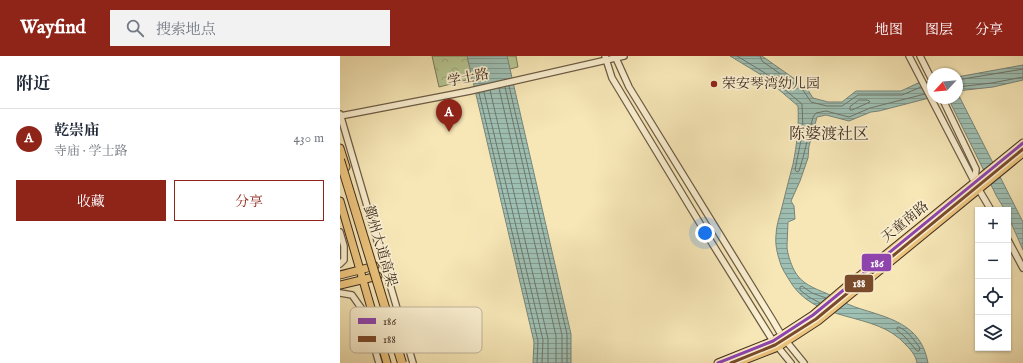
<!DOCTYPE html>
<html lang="zh">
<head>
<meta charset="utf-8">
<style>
  body { margin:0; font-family:"IM FELL English","Noto Serif SC",serif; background:#f2f2f3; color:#1f2937 }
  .controls { position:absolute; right:12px; bottom:12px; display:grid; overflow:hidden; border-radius:0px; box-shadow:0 1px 3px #0004 }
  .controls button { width:36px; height:36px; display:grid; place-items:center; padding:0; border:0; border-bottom:1px solid #e0e1e3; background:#fff; color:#1f2937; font:20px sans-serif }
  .compass { position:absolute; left:587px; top:12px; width:36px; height:36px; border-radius:50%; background:#fff; box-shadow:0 1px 3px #0004; rotate:244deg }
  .you { position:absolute; left:365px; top:177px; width:14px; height:14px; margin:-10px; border:3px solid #fff; border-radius:50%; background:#1a73e8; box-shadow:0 0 0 6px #1a73e833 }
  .badge { display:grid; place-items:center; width:26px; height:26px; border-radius:50%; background:#8f2418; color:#fff; font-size:13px; font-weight:700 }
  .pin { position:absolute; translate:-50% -33px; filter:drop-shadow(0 1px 2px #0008) }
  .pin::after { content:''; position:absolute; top:21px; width:14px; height:12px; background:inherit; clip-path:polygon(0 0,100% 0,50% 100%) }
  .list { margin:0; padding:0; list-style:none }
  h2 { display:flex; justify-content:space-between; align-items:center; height:52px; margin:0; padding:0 16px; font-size:17px }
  h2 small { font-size:13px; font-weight:400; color:#747a83 }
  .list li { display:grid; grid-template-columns:26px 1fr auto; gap:12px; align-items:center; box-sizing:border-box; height:60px; padding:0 16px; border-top:1px solid #e0e1e3 }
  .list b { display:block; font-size:15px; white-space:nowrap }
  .list p { margin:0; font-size:13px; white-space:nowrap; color:#747a83 }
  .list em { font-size:13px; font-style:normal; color:#747a83 }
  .actions { display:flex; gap:8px; padding:12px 16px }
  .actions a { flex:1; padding:9px 0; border:1px solid #8f2418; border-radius:0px; text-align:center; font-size:14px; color:#8f2418 }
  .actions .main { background:#8f2418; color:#fff }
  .icon { flex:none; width:22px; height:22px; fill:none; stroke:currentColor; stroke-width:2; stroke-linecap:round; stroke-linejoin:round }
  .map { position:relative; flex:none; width:683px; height:307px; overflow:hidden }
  header { display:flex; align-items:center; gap:24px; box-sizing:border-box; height:56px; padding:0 20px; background:#8f2418; color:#fff }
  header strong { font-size:19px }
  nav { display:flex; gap:22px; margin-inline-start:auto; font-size:14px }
  .search { width:280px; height:36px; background:#f2f2f3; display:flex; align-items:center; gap:10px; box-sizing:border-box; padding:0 14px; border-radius:0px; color:#747a83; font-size:15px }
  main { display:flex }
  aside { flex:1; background:#fff }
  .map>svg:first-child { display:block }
</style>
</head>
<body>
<header>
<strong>Wayfind</strong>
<div class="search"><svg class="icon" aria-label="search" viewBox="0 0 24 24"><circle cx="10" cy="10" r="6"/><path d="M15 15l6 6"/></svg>搜索地点</div>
<nav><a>地图</a><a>图层</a><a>分享</a></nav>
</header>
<main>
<aside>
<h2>附近<small></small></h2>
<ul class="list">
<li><span class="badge">A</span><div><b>乾崇庙</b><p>寺庙 · 学士路</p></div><em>430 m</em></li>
</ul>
<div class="actions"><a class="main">收藏</a><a>分享</a></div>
</aside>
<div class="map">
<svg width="683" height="307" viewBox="0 0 683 307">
  <defs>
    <pattern id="park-crowns" width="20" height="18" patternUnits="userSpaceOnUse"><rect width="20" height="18" fill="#b7c793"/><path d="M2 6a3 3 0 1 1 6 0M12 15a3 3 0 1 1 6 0" fill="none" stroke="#9eab7e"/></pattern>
    <pattern id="water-rules" width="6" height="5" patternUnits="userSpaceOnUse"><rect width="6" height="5" fill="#9ebfb3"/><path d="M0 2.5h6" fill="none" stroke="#829c91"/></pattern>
  </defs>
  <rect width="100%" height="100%" fill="#f7e7b7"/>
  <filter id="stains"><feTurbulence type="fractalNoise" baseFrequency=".005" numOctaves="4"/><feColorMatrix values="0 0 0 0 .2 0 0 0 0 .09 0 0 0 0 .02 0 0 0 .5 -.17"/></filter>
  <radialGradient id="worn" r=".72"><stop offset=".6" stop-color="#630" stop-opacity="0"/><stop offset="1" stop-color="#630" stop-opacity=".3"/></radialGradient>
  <polygon fill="url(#park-crowns)" stroke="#7a7a5a" points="92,0 176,0 178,11 99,31"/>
  <g fill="url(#water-rules)" stroke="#788579">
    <polygon points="127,0 167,0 231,278 231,307 193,307 194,286"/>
    <path d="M 390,0 L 422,0 L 466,31 L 473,42 L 488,46 L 502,46 L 516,35 L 561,35 L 578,27 L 593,25 L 593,41 L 539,55 L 531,56 L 509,65 L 486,59 L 477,61 L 469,90 L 468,102 L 460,125 L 451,145 L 454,150 L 455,163 L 448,166 C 448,174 447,182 447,190 C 447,197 451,208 454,214 C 461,228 474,232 488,238 C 497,242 506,248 515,251 C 548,262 581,267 588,307 L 577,307 C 576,300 571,294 566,289 C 535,253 474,270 448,222 C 445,217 441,211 440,206 C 437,197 435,188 436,179 C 436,171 439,162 441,155 C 445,139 449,123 453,108 C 457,88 459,70 458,50 L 423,20 Z"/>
    <polygon points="683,9 683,24 653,31 617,35 617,21"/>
    <polygon points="617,36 683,166 683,194 668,160 668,154 665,154 657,141 608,42 617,42"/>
  </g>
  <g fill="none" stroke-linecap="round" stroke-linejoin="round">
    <g stroke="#6e766a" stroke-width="1">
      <path d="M 397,0 L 425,17 L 462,48 L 463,74 L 455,114 L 457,116 L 459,115 C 465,97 468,79 473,61 L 476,57 L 486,55 L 509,61 L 530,52 L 585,38"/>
      <polyline points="420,0 422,5 463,34 471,46 487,50 502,50 518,39 562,39 581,31"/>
      <polyline points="617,24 683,13"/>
      <polyline points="169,30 227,278 227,307"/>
      <polyline points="165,31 222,279 222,307"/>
      <polyline points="617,31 652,27 683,21"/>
      <polyline points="159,32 216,280 216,307"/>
      <polyline points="150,34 208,283 208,307"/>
      <polyline points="144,36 203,284 202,307"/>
      <polyline points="139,37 198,285 197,307"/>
      <polygon points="519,44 528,44 530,46 512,54 510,54 510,51"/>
      <polyline points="480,247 469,241 460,234 460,231 462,230 472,237 486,242"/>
      <path d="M 559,271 C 568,275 574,284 580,292 L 579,295 L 577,295 L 565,281 L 557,274 L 557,272 Z"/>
    </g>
    <defs>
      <g id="minor">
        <polyline points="265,0 272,22 370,184 433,285 451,307"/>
        <polyline points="275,0 289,31 432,263 442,280 464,307"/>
        <polyline points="569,0 635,127 651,154"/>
        <polyline points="580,0 593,26"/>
        <polyline points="602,42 636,113 635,124"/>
        <polyline points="0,58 73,307"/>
        <polyline points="0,60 130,35 284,0"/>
        <polyline points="0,176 4,190 4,204 0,208"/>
        <polyline points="668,184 683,212"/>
        <polyline points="0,237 12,239 24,256 39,307"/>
      </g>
      <g id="major">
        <polyline points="0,92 6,111"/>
        <polyline points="0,145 47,307"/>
        <polyline points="0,219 35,210"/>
        <polyline points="0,229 38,220"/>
        <polyline points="378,307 433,285 473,259 507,230 683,87"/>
        <polyline points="397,307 438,291 478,265 683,97"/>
      </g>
    </defs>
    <use href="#minor" stroke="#6c5c46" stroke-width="8"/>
    <use href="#major" stroke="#3e2d21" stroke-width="9"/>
    <use href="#minor" stroke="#faefd0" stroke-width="5.5"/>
    <use href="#major" stroke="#ecc47c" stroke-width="7"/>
    <defs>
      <polyline id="highway-bridge" points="0,104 62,307"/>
    </defs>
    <use href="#highway-bridge" stroke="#3e2d21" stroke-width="10" stroke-linecap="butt"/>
    <use href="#highway-bridge" stroke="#ecc47c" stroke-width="8"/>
    <defs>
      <polyline id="bus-1" points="378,307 433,285 473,259 683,87"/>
      <polyline id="bus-2" points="391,307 435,289 476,263 683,93"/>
    </defs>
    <use href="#bus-1" stroke="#faefd0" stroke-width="6"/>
    <use href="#bus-2" stroke="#faefd0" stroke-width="6"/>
    <use href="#bus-1" stroke="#8e44ad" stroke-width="3"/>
    <use href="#bus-2" stroke="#7a4b2a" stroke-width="3"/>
  </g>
  <circle fill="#8f2418" stroke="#faefd0" stroke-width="1.5" cx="374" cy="28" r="4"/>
  <g text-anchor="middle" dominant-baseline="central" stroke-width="3.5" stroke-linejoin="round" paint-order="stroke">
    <g font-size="14" fill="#3e2d21" stroke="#faefd0">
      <text transform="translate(128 22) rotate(-11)">学士路</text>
      <text transform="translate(565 166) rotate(-39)">天童南路</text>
      <text transform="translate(40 190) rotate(73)">鄞州大道高架</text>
    </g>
    <g font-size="14" fill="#3e2d21" stroke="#faefd0" text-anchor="start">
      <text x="382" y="28">荣安琴湾幼儿园</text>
    </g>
    <g font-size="16" fill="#3e2d21" stroke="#faefd0">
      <text x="489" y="79">陈婆渡社区</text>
    </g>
  </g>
  <rect x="10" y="251" width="132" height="46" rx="6" fill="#faefd0" stroke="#c2b59c" stroke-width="1"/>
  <rect x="18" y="262" width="18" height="6" fill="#8e44ad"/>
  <rect x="18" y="280" width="18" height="6" fill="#7a4b2a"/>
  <g font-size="11" fill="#3e2d21">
    <text x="43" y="269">186</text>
    <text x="43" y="287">188</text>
  </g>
  <g stroke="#faefd0" stroke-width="1.5">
    <rect x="521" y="197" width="31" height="19" rx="4" fill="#8e44ad"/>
    <rect x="504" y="218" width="30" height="19" rx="4" fill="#7a4b2a"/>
  </g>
  <g font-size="11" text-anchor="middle" font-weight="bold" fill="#fff">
    <text x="537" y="211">186</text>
    <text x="519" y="231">188</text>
  </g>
  <rect width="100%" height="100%" filter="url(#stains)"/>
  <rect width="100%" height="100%" fill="url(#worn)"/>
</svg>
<div class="controls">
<button>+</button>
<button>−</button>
<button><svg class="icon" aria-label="locate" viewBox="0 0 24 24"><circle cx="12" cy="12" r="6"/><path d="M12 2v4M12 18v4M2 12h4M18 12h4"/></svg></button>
<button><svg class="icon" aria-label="layers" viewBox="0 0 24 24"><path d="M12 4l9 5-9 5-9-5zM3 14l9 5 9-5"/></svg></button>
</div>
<svg class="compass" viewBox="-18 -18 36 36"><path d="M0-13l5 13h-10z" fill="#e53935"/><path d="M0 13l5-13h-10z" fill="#747a83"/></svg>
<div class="you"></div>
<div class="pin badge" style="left:109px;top:76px">A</div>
</div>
</main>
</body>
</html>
